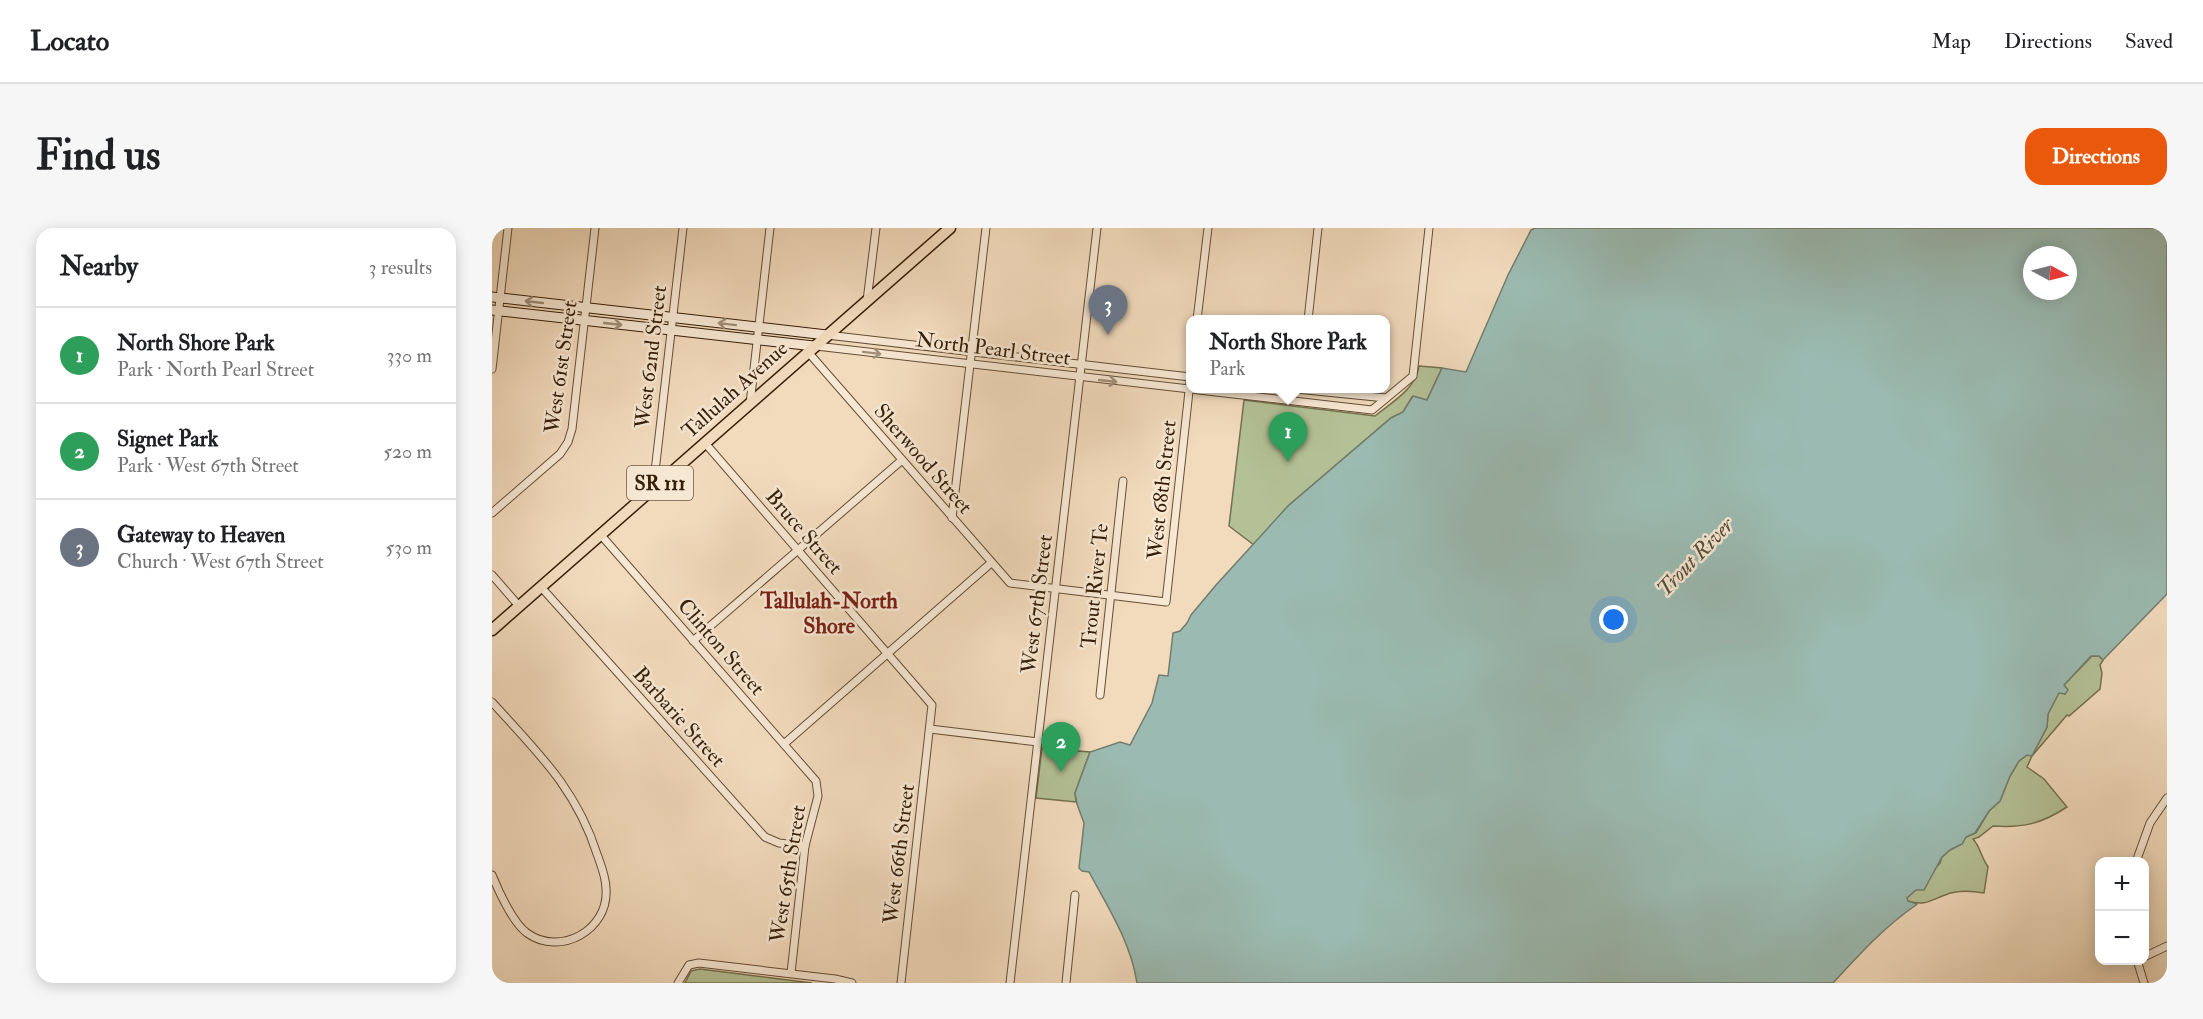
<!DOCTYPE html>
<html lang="en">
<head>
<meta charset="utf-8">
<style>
  body { margin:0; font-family:"IM FELL Double Pica",serif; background:#f6f6f6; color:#202124 }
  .controls { position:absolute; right:18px; bottom:18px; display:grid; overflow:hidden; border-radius:12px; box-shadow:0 3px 15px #0003 }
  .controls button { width:54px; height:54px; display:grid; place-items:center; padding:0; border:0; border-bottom:2px solid #e0e0e0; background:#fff; color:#202124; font:30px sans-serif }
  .compass { position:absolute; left:1531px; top:18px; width:54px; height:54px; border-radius:50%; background:#fff; box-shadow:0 3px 15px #0003; rotate:97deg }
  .you { position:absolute; left:1122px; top:392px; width:21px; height:21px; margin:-15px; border:4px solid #fff; border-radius:50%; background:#1a73e8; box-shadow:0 0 0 9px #1a73e833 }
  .badge { display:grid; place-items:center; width:39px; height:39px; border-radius:50%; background:#ea580c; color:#fff; font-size:20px; font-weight:700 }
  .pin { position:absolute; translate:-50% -50px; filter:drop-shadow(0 2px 3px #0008) }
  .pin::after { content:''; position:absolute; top:32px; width:21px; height:18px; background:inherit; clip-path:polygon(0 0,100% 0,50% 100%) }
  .popup { position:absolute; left:694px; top:87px; width:204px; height:78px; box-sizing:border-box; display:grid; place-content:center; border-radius:12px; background:#fff; filter:drop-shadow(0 2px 4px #0005); font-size:20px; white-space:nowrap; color:#757577 }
  .popup b { font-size:22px; color:#202124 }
  .popup::after { content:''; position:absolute; left:50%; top:100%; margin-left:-12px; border:12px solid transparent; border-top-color:#fff }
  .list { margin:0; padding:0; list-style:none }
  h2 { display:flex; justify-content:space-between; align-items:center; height:78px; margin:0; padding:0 24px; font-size:26px }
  h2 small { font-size:20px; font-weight:400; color:#757577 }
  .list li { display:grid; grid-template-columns:39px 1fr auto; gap:18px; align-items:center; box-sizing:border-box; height:96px; padding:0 24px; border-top:2px solid #e0e0e0 }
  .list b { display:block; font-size:22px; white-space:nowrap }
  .list p { margin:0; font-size:20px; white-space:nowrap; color:#757577 }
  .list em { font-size:20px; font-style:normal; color:#757577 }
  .map { position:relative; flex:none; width:1675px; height:755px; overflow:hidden; border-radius:18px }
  header { display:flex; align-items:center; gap:36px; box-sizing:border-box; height:84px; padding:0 30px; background:#fff; border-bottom:2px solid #e0e0e0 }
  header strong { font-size:28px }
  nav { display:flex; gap:33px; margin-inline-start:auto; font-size:21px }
  .intro { display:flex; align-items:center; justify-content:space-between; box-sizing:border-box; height:144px; padding:0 36px }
  h1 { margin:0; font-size:42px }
  .button { padding:15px 27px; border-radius:18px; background:#ea580c; color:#fff; font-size:21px; font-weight:700 }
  main { display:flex; gap:36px; padding:0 36px }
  aside { flex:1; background:#fff; border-radius:18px; box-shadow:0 3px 15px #0003 }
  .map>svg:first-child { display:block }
</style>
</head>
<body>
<header>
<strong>Locato</strong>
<nav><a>Map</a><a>Directions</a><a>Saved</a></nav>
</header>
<div class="intro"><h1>Find us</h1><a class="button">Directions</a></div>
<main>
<aside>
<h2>Nearby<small>3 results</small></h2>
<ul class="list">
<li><span class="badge" style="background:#2e9e5b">1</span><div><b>North Shore Park</b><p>Park · North Pearl Street</p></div><em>330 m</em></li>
<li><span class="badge" style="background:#2e9e5b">2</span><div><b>Signet Park</b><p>Park · West 67th Street</p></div><em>520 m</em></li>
<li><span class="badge" style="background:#6b7280">3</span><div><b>Gateway to Heaven</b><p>Church · West 67th Street</p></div><em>530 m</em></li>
</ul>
</aside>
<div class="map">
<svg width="1675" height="755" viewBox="0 0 1675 755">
  <rect width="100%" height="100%" fill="#f2dbbd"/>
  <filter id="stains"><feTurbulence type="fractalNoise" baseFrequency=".00333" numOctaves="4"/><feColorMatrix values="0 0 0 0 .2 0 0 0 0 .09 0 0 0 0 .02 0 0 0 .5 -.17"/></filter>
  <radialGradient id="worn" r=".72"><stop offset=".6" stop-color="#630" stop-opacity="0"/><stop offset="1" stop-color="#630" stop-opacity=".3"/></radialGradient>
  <g fill="#b4c196" stroke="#75704f" stroke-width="1.5">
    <path d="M 927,138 L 950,140 L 935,172 L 920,169 L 911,184 L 899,190 L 796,278 L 762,317 L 737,298 L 752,172 L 883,188 C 900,174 924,161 927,138 Z"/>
    <path d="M 1600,428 L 1607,428 L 1611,432 L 1608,437 L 1610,445 L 1608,461 L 1577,488 L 1575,487 L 1540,528 L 1535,539 L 1552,551 L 1575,579 C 1549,596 1531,600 1501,598 L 1487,609 L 1481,611 C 1489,620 1488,627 1496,639 L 1492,665 C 1480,663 1465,662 1453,667 C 1437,673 1434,678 1415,673 L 1415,670 L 1448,635 L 1450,629 L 1458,622 L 1470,616 L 1474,609 L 1484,605 L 1497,583 L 1508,573 L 1518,548 L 1527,533 L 1535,527 L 1540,528 L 1555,499 L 1556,486 L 1567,464 L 1573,466 L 1572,457 Z"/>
    <polygon points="550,520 598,524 583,565 584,574 544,570"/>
    <polygon points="208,741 320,755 193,755 199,743"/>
  </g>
  <path fill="#9bbbb2" stroke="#737d6e" stroke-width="1.5" fill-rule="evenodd" d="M 1043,0 L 1675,0 L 1675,366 L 1611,432 L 1607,428 L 1599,428 L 1572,457 L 1576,462 L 1573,466 L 1567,465 L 1556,486 L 1555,499 L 1540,528 L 1535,527 L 1527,533 L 1518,548 L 1508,573 L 1497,583 L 1483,605 L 1474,609 L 1470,616 L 1458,622 L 1450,629 L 1432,662 L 1424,662 L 1415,670 L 1416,673 L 1425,676 L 1424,677 C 1392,699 1367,727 1341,755 L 645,755 C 639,715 616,679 597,644 L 590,643 L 587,640 L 592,595 L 585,576 L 583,565 L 598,524 L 628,514 L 638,517 L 660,475 L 667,447 L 676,448 L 681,405 L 688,403 L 695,395 L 699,387 L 724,357 L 796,278 L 899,190 L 911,184 L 921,168 L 935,172 L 950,140 L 974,144 L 1016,47 L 1039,2 ZM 1540,27 L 1576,27 L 1576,63 L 1540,63 Z"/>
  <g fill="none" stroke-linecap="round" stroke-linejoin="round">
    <defs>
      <g id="street">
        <polyline points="375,73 384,0"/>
        <polyline points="705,92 716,0"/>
        <polyline points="816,92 826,0"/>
        <polyline points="335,107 698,149"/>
        <polyline points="324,118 880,182 921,148 937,0"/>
        <polyline points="316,124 518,355 674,374 698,154"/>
        <polyline points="0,141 16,0"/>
        <polyline points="794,160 894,170"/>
        <polyline points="258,176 278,0"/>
        <polyline points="213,215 440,477 409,755"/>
        <polyline points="161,261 191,0"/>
        <polyline points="0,285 68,226 76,214 80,201 103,0"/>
        <polyline points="460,290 494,0"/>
        <polyline points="108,306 324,553 326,568 313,618 299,745"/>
        <polyline points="0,347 27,378"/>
        <polyline points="49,359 273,609 287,615 313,618"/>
        <polyline points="201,413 410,232"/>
        <polyline points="608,467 631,253"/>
        <path d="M 0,474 C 45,524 84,560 105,626 C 109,637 114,649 114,661 C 117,702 68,729 35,705 C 21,695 6,662 0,647"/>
        <polyline points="438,501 546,514"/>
        <polyline points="292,516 499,335"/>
        <polyline points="1644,634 1658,595 1675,570"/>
        <polyline points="1652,729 1675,718"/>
        <polyline points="1645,732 1652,755"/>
        <polyline points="186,755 197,737 207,735 343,751 360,755"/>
        <polyline points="518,755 605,0"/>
        <polyline points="574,755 583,667"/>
      </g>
      <g id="secondary">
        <polyline points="0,69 335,107"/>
        <polyline points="0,82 322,118"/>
      </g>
      <polyline id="primary" points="0,402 458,0"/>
    </defs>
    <use href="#street" stroke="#654e35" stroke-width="9"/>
    <use href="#secondary" stroke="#361f08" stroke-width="11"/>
    <use href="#primary" stroke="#361f08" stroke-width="13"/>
    <use href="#street" stroke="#f7e8d4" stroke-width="7"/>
    <use href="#secondary" stroke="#f7e8d4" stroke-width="9"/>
    <use href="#primary" stroke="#f2dbbd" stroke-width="10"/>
  </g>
  <defs><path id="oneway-shaft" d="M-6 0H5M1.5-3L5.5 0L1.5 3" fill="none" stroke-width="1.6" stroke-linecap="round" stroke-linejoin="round" transform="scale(1.5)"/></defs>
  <g stroke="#a08e78">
    <use href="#oneway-shaft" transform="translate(42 74) rotate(-174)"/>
    <use href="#oneway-shaft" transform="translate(121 96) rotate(6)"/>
    <use href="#oneway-shaft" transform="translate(235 96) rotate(-173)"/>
    <use href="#oneway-shaft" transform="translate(380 125) rotate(7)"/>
    <use href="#oneway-shaft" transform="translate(616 153) rotate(6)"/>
  </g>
  <g text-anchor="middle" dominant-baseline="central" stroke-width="5" stroke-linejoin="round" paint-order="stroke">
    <rect fill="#f7e8d4" stroke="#705b45" stroke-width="1.5" x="135" y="238" width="66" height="34" rx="4.5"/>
    <g font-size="20" font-weight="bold" fill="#361f08">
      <text x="168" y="255">SR 111</text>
    </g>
    <g font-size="21" fill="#361f08" stroke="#f7e8d4">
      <text transform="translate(501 121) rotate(7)">North Pearl Street</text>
      <text transform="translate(159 129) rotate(-83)">West 62nd Street</text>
      <text transform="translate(69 139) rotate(-82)">West 61st Street</text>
      <text transform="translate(243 162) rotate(-42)">Tallulah Avenue</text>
      <text transform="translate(431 231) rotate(49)">Sherwood Street</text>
      <text transform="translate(670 262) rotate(-84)">West 68th Street</text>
      <text transform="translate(312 304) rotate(49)">Bruce Street</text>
      <text transform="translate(603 358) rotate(-84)">Trout River Te</text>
      <text transform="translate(545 376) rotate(-83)">West 67th Street</text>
      <text transform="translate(229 419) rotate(49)">Clinton Street</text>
      <text transform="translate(187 489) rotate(48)">Barbarie Street</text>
      <text transform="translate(407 626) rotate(-83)">West 66th Street</text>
      <text transform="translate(296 646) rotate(-81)">West 65th Street</text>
    </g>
    <g font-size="22" font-style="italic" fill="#544e3b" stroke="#f7e8d4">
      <text transform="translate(1203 329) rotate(-46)">Trout River</text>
    </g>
    <g font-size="22" font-weight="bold" fill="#7a1f14" stroke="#f7e8d4">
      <text x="337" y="373">Tallulah-North<tspan x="337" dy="25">Shore</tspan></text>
    </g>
  </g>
  <rect width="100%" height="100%" filter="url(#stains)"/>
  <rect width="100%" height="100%" fill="url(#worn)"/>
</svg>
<div class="controls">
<button>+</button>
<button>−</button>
</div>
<svg class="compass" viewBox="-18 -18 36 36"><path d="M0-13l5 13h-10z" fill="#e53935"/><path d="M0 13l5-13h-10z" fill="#757577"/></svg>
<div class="you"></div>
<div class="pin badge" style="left:796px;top:234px;background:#2e9e5b">1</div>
<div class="popup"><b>North Shore Park</b>Park</div>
<div class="pin badge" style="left:569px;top:544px;background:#2e9e5b">2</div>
<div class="pin badge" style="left:616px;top:107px;background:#6b7280">3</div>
</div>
</main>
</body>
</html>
